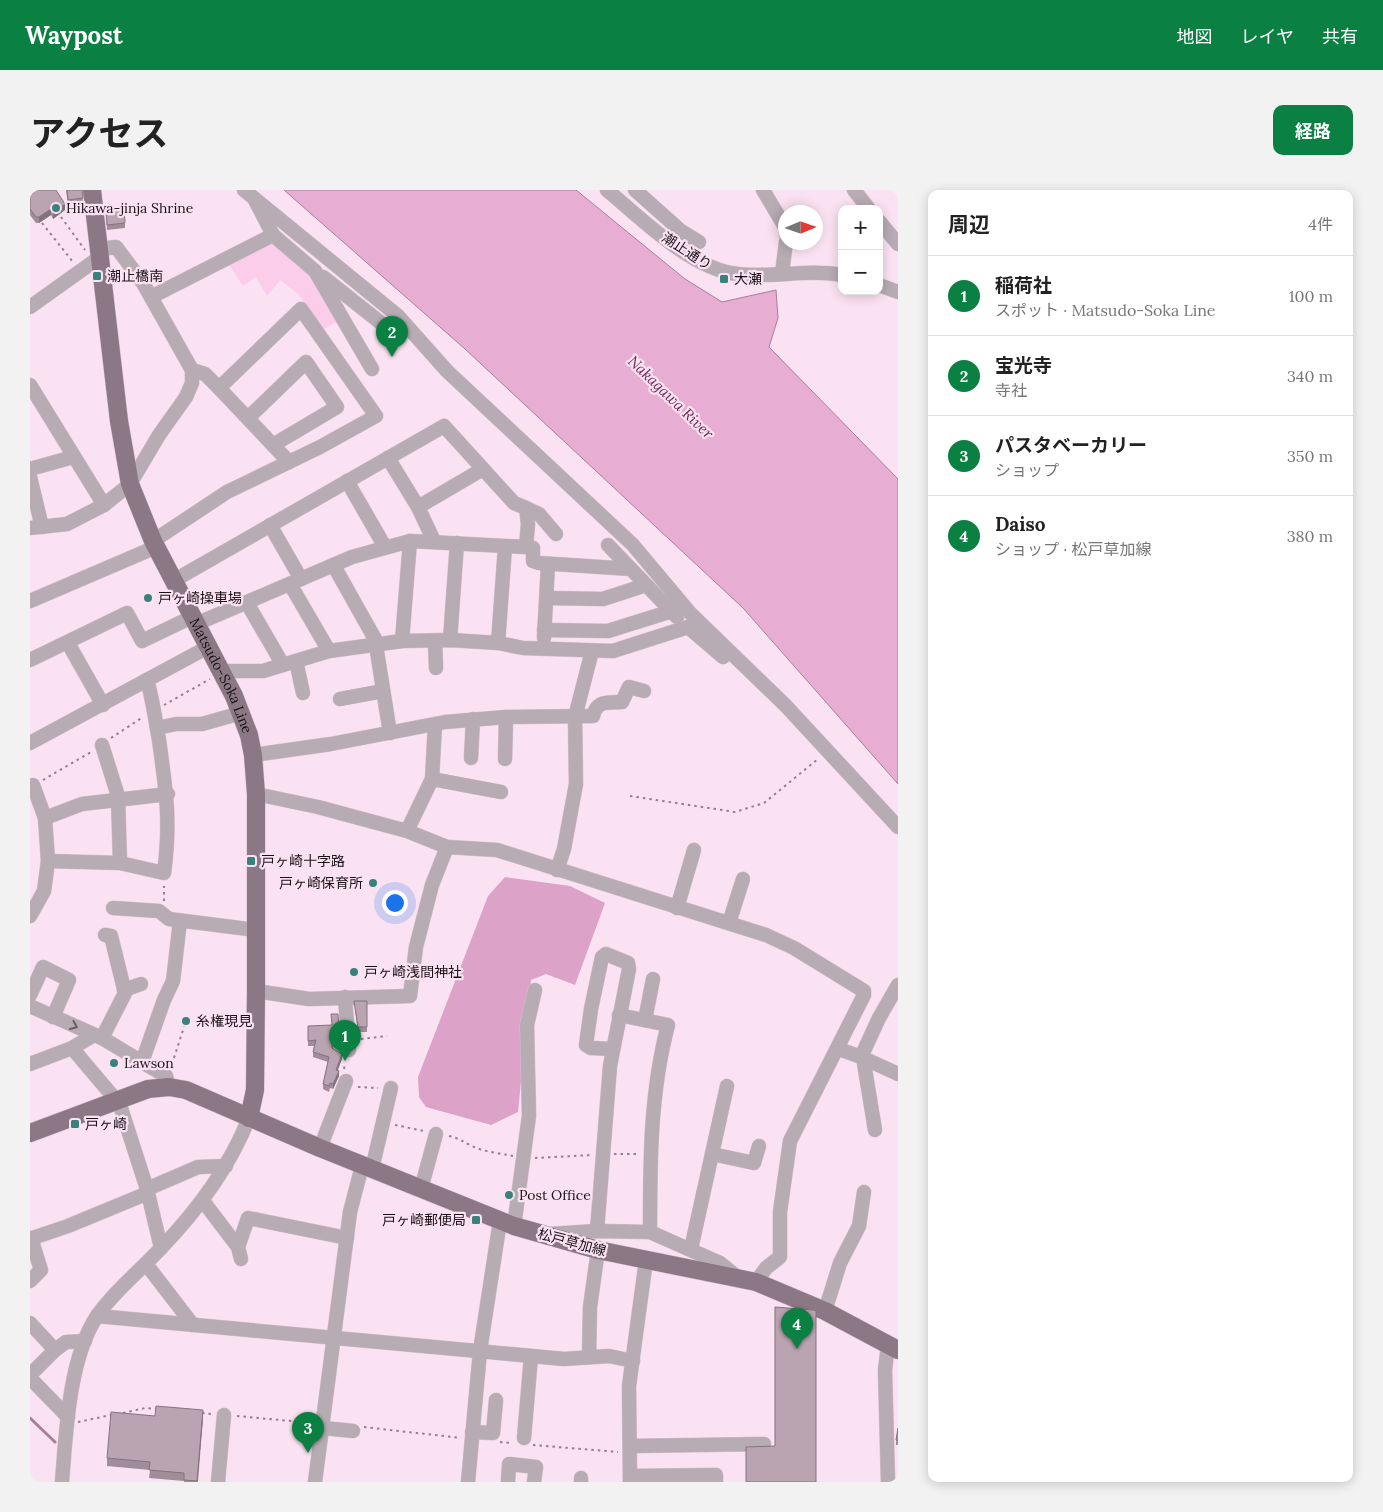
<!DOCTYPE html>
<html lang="ja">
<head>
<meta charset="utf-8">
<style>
  body { margin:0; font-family:Lora,"Noto Sans JP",serif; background:#f2f2f2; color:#222 }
  .controls { position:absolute; right:15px; top:15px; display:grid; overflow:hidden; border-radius:10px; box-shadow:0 2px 12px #0003 }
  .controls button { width:45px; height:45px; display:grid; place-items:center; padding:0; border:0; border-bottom:1px solid #e0e0e0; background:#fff; color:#222; font:25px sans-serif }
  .compass { position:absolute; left:748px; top:15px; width:45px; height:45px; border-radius:50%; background:#fff; box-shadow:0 2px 12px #0003; rotate:88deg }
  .you { position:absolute; left:364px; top:712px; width:18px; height:18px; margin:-12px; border:4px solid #fff; border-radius:50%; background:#1a73e8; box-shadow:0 0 0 8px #1a73e833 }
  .badge { display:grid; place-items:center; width:32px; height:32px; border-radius:50%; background:#0b8043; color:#fff; font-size:16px; font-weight:700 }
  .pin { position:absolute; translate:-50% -41px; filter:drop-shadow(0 1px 2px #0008) }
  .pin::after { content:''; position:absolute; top:26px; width:18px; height:15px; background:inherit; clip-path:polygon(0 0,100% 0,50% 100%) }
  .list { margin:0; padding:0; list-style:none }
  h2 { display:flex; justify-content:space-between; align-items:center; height:65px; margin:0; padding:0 20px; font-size:21px }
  h2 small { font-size:16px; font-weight:400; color:#767676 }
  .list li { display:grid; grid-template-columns:32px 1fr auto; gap:15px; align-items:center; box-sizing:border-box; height:80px; padding:0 20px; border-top:1px solid #e0e0e0 }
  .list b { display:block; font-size:19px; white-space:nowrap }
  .list p { margin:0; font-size:16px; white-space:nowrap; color:#767676 }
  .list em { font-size:16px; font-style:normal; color:#767676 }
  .map { position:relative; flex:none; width:868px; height:1292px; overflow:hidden; border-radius:10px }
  header { display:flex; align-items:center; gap:30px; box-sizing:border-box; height:70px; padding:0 25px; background:#0b8043; color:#fff }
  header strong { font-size:24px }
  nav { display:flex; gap:28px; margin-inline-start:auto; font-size:18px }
  .intro { display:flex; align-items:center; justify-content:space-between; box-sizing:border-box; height:120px; padding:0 30px }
  h1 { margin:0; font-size:35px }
  .button { padding:12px 22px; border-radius:10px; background:#0b8043; color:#fff; font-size:18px; font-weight:700 }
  main { display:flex; gap:30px; padding:0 30px }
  aside { flex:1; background:#fff; border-radius:10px; box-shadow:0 2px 12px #0003 }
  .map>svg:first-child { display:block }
</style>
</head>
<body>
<header>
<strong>Waypost</strong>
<nav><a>地図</a><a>レイヤ</a><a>共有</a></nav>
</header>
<div class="intro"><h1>アクセス</h1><a class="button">経路</a></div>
<main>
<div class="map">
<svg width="868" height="1292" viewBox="0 0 868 1292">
  <rect width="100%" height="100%" fill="#fbe2f2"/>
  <polygon fill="#fbcdea" points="244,50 281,82 311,129 294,139 268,104 250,90 237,106 226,87 213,96 197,72"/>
  <polygon fill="#dca2c8" points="475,687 540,696 575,713 545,795 516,784 501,790 488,922 461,935 396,917 389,907 388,887 458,706"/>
  <polygon fill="#e7add3" stroke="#a97e9a" points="254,0 546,0 655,89 692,112 746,100 748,128 739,157 868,289 868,594 713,418 435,159"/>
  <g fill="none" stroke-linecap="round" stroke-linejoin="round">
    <polyline stroke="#a97e9a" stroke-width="3" points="0,1228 25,1252"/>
    <defs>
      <g id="minor">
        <polyline points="214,0 368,126 417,181 603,355 660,423 756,516 868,637"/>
        <path d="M 577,0 C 612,29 662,80 708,84 C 743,88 777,79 812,85"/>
        <polyline points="605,0 651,41 669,52"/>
        <polyline points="733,0 755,37 756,44"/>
        <polyline points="824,0 839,19"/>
        <polyline points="849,31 868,54"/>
        <polyline points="243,45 285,81 342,179"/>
        <polyline points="752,83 756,52"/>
        <polyline points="293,87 351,133"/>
        <polyline points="849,95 868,102"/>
        <polyline points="121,107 243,45 225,10"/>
        <polyline points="0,117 70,67"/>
        <polyline points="162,180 175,184 189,198 259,272"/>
        <polyline points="0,195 74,315"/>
        <polyline points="218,228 276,172 307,217 243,255"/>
        <polyline points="358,268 388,317 404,351"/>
        <polyline points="0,279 43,267"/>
        <polyline points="0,287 12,337"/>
        <polyline points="317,291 355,357"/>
        <polyline points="388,317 453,279"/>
        <polyline points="496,318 509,324 526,344"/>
        <polyline points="240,335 271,389"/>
        <polyline points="0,338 37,334 74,315 100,294 129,245 156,207 162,193 162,180 113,93 86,57 70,59"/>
        <polyline points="123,351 197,302 290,257 346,226 271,119 189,198"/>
        <polyline points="578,355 647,427"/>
        <polyline points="304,376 345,449 360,543"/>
        <polyline points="143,391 414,236 484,313 496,318 498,334 496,357"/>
        <polyline points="260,394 299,461"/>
        <polyline points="517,408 573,409 616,395"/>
        <polyline points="0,411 126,357"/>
        <polyline points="217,413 253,475"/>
        <polyline points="166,434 322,367 380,351 496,357 503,358 503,371 509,373 601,379"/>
        <polyline points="514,440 578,441 642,421"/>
        <polyline points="514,448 518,374"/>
        <polyline points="420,450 427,353"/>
        <polyline points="372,451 380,351"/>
        <polyline points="405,451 406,478"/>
        <polyline points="38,453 73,515"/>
        <polyline points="468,453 475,357"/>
        <polyline points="0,470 97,423 112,451 162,427"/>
        <polyline points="266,471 273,503"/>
        <polyline points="191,481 233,481 299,461 372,451 420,450 468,453 493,458 583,461 658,437 693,467"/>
        <polyline points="310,509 353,501"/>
        <polyline points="127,538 146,534 172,534 211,523"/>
        <polyline points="0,553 178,457"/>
        <path d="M 72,555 L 88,606 L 90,673 L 134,683 C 141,632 136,600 129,550 C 125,529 123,510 117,490"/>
        <path d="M 223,565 L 301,554 L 415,532 L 476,527 L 563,526 C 567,510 577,513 592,512 L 599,497 L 614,501"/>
        <polyline points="441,568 443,529"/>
        <polyline points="475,569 476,527"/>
        <polyline points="402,589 471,602"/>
        <polyline points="3,595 15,628 52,614 138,604"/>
        <polyline points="226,604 288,617 377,641 417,657 467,660 736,745 764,758 834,801 834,805 760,951 750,1022 750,1067 736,1078 726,1092"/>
        <polyline points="377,641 402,589 405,535"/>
        <polyline points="18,671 90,673"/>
        <polyline points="527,680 534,659 546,594 545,527 562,461"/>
        <polyline points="83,718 129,721 139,729 226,740"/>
        <polyline points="647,718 664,660"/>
        <polyline points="0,726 14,701 18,671 15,628"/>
        <polyline points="699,733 713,689"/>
        <polyline points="94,800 111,794"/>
        <polyline points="226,801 279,809 380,806 386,757 402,695 417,657"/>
        <polyline points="0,805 13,777 39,790 23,827"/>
        <polyline points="315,807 319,860"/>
        <polyline points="0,816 72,848 112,872 136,886 139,897"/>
        <path d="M 589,825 L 638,835 C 620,903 620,972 620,1042"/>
        <polyline points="615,830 623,789"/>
        <polyline points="72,848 95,803 81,746 75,745"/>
        <polyline points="42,858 86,910"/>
        <polyline points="809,859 831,867 868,884"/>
        <polyline points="831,867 849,828 868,795"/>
        <polyline points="833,867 845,940"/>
        <polyline points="112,872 134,810 143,791 150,731"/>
        <polyline points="0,874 42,858 64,845"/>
        <polyline points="88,909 117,999 131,1058"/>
        <polyline points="290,958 316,891"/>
        <polyline points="682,964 724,973 729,956"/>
        <polyline points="342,979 361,898"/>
        <polyline points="117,999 168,977 196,976"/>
        <polyline points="391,999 406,944"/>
        <polyline points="173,1011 208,1057 211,1069"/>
        <polyline points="484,1036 499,926 497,835 505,800"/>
        <polyline points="567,1041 580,876 599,779 598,773 576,764 572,767 561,819 556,855 561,858 583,859"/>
        <polyline points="520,1044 567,1041 620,1042 690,1073 706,1086"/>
        <polyline points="0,1049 38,1036 118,1003"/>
        <polyline points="208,1057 218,1028 317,1048"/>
        <polyline points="661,1059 697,896"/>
        <polyline points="116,1074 163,1135"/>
        <polyline points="0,1091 11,1080 1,1048"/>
        <polyline points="795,1121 810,1073 829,1036 834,1002"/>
        <polyline points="67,1126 534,1169 579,1166 603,1171"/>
        <polyline points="0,1133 25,1160"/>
        <polyline points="559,1167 560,1117 568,1060"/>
        <polyline points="0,1185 25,1160 36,1152 55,1151"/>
        <polyline points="0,1188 38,1227"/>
        <polyline points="293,1238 323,1241"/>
        <polyline points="442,1242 463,1243 466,1210"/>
        <polyline points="494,1248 501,1166"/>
        <polyline points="600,1256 734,1254"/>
        <polyline points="600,1286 686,1285 686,1292"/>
        <path d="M 32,1292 C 36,1242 39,1168 67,1126 C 84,1101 110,1081 130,1059 C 168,1020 199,978 219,928"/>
        <polyline points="188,1292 194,1225"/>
        <polyline points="285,1292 320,1022 332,976"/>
        <polyline points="438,1292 450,1161 470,1031"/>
        <polyline points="478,1292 479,1274 506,1277 504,1292"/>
        <polyline points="551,1292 551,1288"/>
        <polyline points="600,1292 599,1196 616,1070"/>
        <polyline points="858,1292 855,1180 858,1155"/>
      </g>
      <g id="major">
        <path id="s1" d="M 62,0 L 89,231 L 100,294 L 123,351 L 204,506 L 219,545 L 223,565 L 226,604 L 226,801 L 225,900 L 219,928"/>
        <polyline points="0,943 118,899 139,897 156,900 290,958 484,1036 568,1060 726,1092 795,1121 868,1160"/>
      </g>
    </defs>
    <use href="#minor" stroke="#d7c1cf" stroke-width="15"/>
    <use href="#major" stroke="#d7c1cf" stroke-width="19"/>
    <g stroke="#91808b" stroke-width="2" stroke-dasharray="2.5 4" stroke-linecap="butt">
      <polyline points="31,27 55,60"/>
      <polyline points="12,33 43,72"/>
      <polyline points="134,515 180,489"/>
      <polyline points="81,548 113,527"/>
      <polyline points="13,590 61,562"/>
      <polyline points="600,606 705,622 734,613 788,569"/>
      <polyline points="134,711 134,696"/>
      <polyline points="327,782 331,783"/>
      <polyline points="331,849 357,846"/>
      <polyline points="142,874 155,834"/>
      <polyline points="314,879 315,873"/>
      <polyline points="328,897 348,898"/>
      <polyline points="365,935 394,941"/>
      <path d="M 419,946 C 428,948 432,951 440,955 C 453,962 469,963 483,966"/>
      <polyline points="584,964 610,964"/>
      <polyline points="505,968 562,965"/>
      <polyline points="93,1223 115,1218 127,1219"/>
      <polyline points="172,1223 182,1224"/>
      <polyline points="207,1226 282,1233"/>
      <polyline points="48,1232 81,1225"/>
      <polyline points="334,1237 431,1248"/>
      <polyline points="470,1252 483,1253"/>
      <polyline points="503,1255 588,1262"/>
    </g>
    <use href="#minor" stroke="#b7acb3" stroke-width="14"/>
    <use href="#major" stroke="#8b7884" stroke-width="18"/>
  </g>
  <g fill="#a18d99">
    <polygon points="0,0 35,20 23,29 21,25 9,33 6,33 0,25"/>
    <polygon points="36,0 52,0 53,13 38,15"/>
    <polygon points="76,20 95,33 95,38 77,40"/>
    <polygon points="324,811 337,811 337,842 328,842"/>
    <polygon points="278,836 309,838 309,843 304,843 303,858 312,869 307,880 309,886 303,899 300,898 299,902 293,899 293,894 298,872 283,867 283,862 284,856 278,856"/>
    <polygon points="125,1226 173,1228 168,1292 154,1292 154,1291 119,1288 120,1280 77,1276 77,1268"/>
    <polygon points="868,1238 868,1255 866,1255 866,1250"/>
  </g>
  <g fill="#83737d">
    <polygon points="35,14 35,20 23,29 23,23"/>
    <polygon points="21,19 21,25 9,33 9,27"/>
    <polygon points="312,864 312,869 306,885 306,880"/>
    <polygon points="309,881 309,886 303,899 303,894"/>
    <polygon points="173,1220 173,1228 167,1292"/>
  </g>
  <g fill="#bba4b2" stroke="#83737d">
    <polygon points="0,0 26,0 35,14 23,23 21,19 9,27 6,27 0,19"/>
    <polygon points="37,0 52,0 53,8 38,10"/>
    <polygon points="94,18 95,33 77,35 76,20"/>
    <polygon points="324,811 337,811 337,837 328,837"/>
    <polygon points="301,824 308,824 309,838 304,838 302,858 312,864 306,880 309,881 303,894 300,893 299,896 293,894 299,867 283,862 286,850 278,851 278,836 302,835"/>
    <polygon points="745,1117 783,1120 786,1121 786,1292 716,1292 716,1257 745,1256"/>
    <polygon points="126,1216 173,1220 167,1291 154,1290 154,1283 119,1280 120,1272 77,1268 81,1222 125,1226"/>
    <polygon points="868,1238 868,1250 866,1250"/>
  </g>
  <defs><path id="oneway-chevron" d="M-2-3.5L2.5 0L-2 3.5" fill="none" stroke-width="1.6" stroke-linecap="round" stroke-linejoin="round" transform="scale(1.25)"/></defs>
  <use stroke="#685e64" href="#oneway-chevron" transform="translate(44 836) rotate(24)"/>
  <g fill="#39817d" stroke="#fbe2f2" stroke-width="2">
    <circle cx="26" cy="18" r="5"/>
    <rect x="62" y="81" width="10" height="10" rx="2.5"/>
    <rect x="689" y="84" width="10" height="10" rx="2.5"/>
    <circle cx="118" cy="408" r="5"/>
    <rect x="216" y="666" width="10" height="10" rx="2.5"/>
    <circle cx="343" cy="693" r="5"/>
    <circle cx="324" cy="782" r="5"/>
    <circle cx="156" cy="831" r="5"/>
    <circle cx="84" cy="873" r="5"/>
    <rect x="40" y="929" width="10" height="10" rx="2.5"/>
    <circle cx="479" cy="1005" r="5"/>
    <rect x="441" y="1025" width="10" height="10" rx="2.5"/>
  </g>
  <g text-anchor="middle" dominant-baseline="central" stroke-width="4.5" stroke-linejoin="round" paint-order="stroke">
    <g font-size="14" fill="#191116" stroke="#fbe2f2" text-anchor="start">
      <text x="36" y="18">Hikawa-jinja Shrine</text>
      <text x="77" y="86">潮止橋南</text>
      <text x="704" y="89">大瀬</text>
      <text x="128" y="408">戸ヶ崎操車場</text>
      <text x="231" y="671">戸ヶ崎十字路</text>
      <text x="333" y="693" text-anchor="end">戸ヶ崎保育所</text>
      <text x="334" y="782">戸ヶ崎浅間神社</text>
      <text x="166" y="831">糸権現見</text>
      <text x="94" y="873">Lawson</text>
      <text x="55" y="934">戸ヶ崎</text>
      <text x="489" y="1005">Post Office</text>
      <text x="436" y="1030" text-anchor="end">戸ヶ崎郵便局</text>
    </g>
    <g font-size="14" fill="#191116" stroke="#fbe2f2">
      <text transform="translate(657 61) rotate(33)">潮止通り</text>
      <text stroke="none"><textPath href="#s1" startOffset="509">Matsudo-Soka Line</textPath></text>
      <text transform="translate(542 1052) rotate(15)">松戸草加線</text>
    </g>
    <g font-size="15" font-style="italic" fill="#6d2a5a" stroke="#fbe2f2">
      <text transform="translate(641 207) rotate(44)">Nakagawa River</text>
    </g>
  </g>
</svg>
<div class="controls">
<button>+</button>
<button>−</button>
</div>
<svg class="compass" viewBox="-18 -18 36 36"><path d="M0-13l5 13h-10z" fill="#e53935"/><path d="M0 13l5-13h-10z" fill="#767676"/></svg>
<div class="you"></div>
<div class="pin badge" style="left:315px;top:871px">1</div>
<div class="pin badge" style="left:362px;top:167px">2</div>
<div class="pin badge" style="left:278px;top:1263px">3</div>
<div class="pin badge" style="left:767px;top:1159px">4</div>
</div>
<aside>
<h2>周辺<small>4件</small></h2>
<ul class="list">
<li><span class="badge">1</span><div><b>稲荷社</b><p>スポット · Matsudo-Soka Line</p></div><em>100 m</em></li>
<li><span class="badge">2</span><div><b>宝光寺</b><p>寺社</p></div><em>340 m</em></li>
<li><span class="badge">3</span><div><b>パスタベーカリー</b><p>ショップ</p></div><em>350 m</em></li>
<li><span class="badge">4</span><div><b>Daiso</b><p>ショップ · 松戸草加線</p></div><em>380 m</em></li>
</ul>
</aside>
</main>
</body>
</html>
